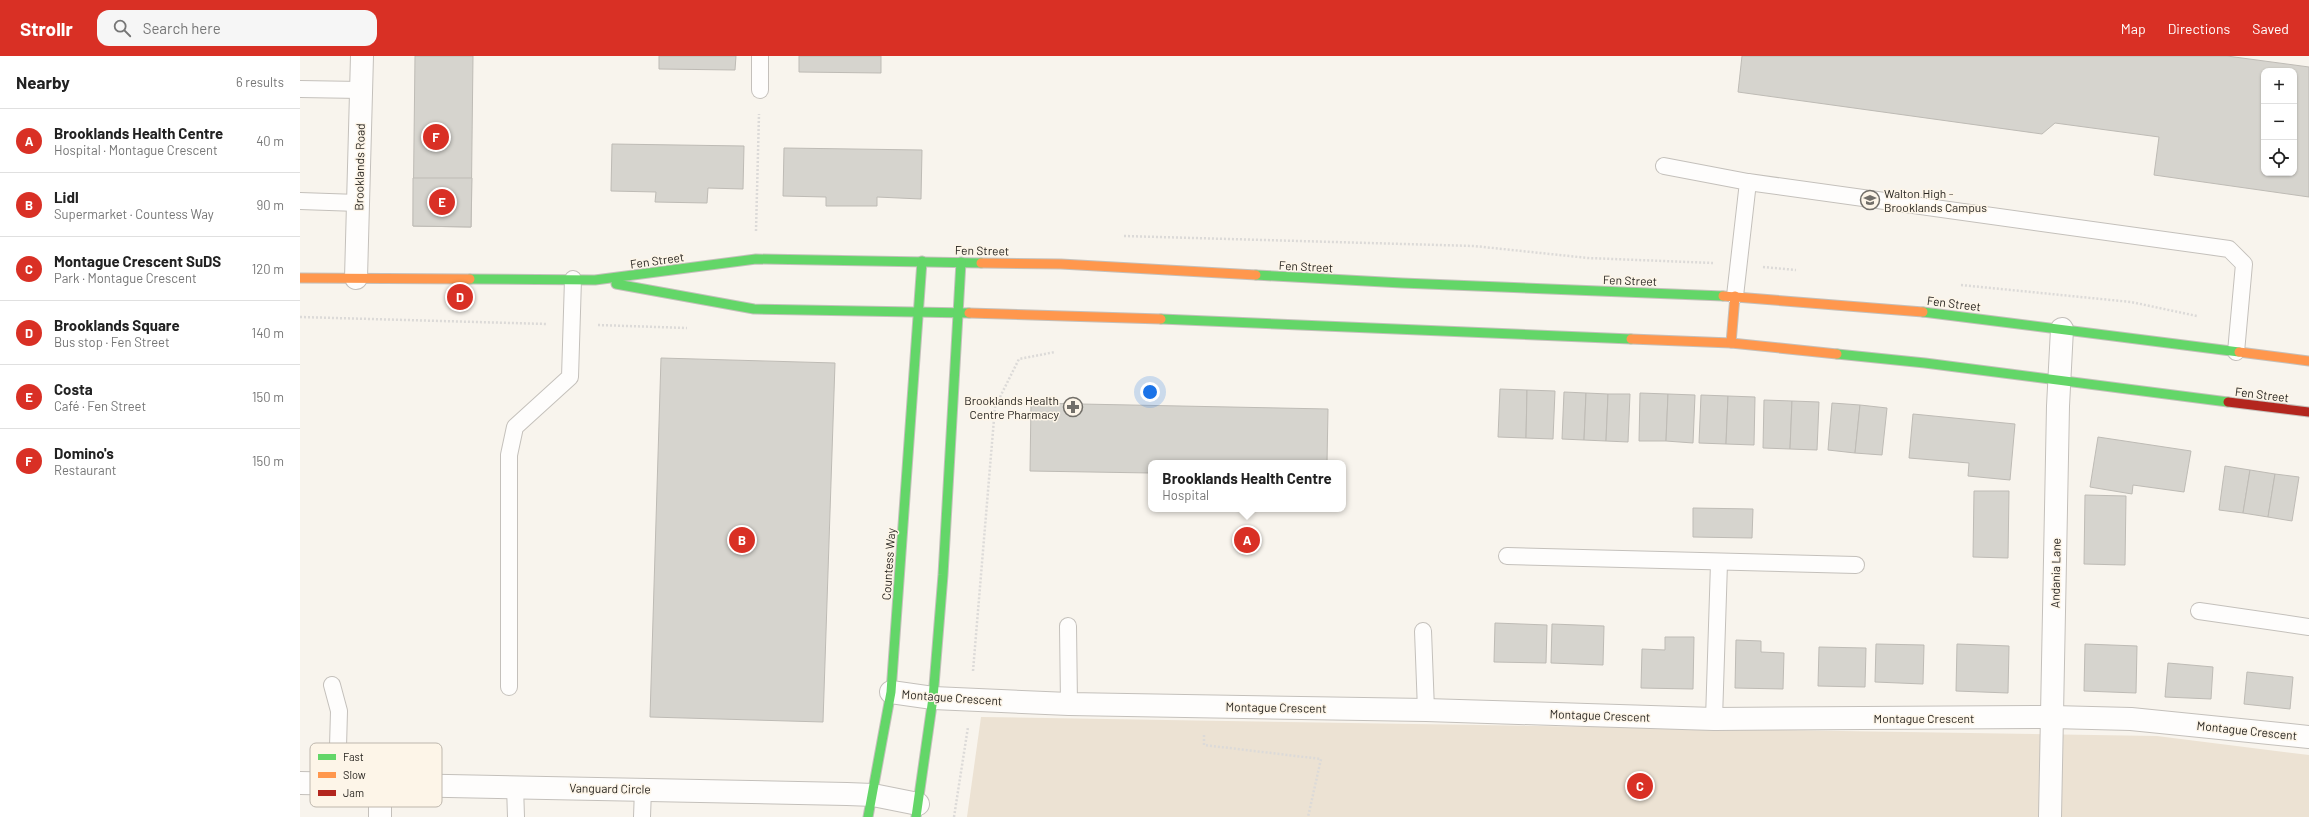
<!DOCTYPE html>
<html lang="en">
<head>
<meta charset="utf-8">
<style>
  body { margin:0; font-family:Barlow,sans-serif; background:#f6f6f6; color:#222 }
  .controls { position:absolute; right:12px; top:12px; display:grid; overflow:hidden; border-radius:8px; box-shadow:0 1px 3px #0004 }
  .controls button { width:36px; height:36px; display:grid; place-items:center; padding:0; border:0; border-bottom:1px solid #e0e0e0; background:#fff; color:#222; font:20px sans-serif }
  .you { position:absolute; left:850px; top:336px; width:14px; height:14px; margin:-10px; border:3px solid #fff; border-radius:50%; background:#1a73e8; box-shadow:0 0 0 6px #1a73e833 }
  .badge { display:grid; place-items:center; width:26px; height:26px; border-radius:50%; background:#d93025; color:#fff; font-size:13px; font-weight:700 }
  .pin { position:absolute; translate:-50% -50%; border:2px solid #fff; box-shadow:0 1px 4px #0006 }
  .popup { position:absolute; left:848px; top:404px; width:198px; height:52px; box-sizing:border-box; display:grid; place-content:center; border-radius:8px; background:#fff; filter:drop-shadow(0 1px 3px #0005); font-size:13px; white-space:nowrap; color:#767676 }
  .popup b { font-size:15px; color:#222 }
  .popup::after { content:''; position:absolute; left:50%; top:100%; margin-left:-8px; border:8px solid transparent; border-top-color:#fff }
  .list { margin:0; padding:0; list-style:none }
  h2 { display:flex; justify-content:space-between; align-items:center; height:52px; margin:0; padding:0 16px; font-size:17px }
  h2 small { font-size:13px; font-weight:400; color:#767676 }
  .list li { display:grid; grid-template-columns:26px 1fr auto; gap:12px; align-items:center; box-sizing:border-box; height:64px; padding:0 16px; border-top:1px solid #e0e0e0 }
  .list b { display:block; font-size:15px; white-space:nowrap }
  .list p { margin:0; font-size:13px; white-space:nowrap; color:#767676 }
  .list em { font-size:13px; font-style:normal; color:#767676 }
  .icon { flex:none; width:22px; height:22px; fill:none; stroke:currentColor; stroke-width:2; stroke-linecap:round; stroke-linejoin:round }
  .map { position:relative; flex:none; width:2009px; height:761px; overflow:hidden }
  header { display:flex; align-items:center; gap:24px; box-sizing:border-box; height:56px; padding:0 20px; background:#d93025; color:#fff }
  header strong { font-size:19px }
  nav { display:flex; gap:22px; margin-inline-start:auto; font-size:14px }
  .search { width:280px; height:36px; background:#f6f6f6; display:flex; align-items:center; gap:10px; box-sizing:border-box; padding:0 14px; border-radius:12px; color:#767676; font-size:15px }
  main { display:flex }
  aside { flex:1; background:#fff }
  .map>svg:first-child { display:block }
</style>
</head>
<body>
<header>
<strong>Strollr</strong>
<div class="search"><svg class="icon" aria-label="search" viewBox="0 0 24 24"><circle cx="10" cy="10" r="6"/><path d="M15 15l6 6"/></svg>Search here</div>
<nav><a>Map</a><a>Directions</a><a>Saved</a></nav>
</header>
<main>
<aside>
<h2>Nearby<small>6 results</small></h2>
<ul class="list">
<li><span class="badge">A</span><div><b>Brooklands Health Centre</b><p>Hospital · Montague Crescent</p></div><em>40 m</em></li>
<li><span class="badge">B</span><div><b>Lidl</b><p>Supermarket · Countess Way</p></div><em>90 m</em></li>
<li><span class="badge">C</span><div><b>Montague Crescent SuDS</b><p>Park · Montague Crescent</p></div><em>120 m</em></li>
<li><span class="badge">D</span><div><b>Brooklands Square</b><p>Bus stop · Fen Street</p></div><em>140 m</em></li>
<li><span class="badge">E</span><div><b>Costa</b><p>Café · Fen Street</p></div><em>150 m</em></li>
<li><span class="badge">F</span><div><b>Domino's</b><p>Restaurant</p></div><em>150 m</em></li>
</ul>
</aside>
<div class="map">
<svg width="2009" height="761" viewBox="0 0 2009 761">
  <rect width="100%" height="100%" fill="#f8f4ed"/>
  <polygon fill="#ece2d3" points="681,661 1857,680 2009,699 2009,761 667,761"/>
  <g fill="#d6d4ce" stroke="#bebbb5" fill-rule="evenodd">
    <polygon points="115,0 173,0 171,171 113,170"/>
    <polygon points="359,0 436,0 435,14 359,13"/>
    <polygon points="499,0 581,0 581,17 499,16"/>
    <path d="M 1442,0 L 1927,0 L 2009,11 L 2009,141 L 1854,119 L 1859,81 L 1755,67 L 1742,78 L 1438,36 ZM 1964,15 L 1994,15 L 1994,117 L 1964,117 Z"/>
    <polygon points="312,88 444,90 443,133 408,132 407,147 355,146 356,136 311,135"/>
    <polygon points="484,92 622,94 621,143 577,141 577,150 526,150 526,141 483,140"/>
    <polygon points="113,122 172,122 171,171 113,170"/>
    <polygon points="361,302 535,307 523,666 350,661"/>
    <polygon points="1200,333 1227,334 1226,382 1198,381"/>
    <polygon points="1227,334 1255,335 1253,383 1226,382"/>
    <polygon points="1264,336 1286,337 1284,384 1262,383"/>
    <polygon points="1286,337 1308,338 1306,385 1284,384"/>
    <polygon points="1340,337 1368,338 1366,385 1339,385"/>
    <polygon points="1308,338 1330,338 1328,386 1306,385"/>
    <polygon points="1368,338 1395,339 1393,387 1366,385"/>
    <polygon points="1401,339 1428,340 1426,388 1399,387"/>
    <polygon points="1428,340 1455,341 1454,389 1426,388"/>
    <polygon points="1464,344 1492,345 1490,393 1463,392"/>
    <polygon points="1492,345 1519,346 1517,394 1490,393"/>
    <polygon points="731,347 1028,353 1027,407 851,407 851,417 730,415"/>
    <polygon points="1532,347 1560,349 1555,397 1528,394"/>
    <polygon points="1560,349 1587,352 1582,399 1555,397"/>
    <polygon points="1613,358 1715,368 1710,424 1668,420 1669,407 1609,402"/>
    <polygon points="1798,381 1891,395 1884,436 1833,429 1832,438 1790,431"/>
    <polygon points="1925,410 1950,414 1943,457 1919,454"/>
    <polygon points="1950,414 1975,418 1968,461 1943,457"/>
    <polygon points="1975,418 1999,421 1992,465 1968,461"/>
    <polygon points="1674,435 1709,435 1708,502 1673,501"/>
    <polygon points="1785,439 1826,440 1825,509 1784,508"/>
    <polygon points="1393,452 1453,453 1452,482 1393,481"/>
    <polygon points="1195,567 1247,569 1246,607 1194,606"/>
    <polygon points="1252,568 1304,570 1303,609 1251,607"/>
    <polygon points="1365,581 1394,581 1393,633 1341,632 1342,593 1365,594"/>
    <polygon points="1436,584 1461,585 1461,596 1484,597 1483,633 1435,632"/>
    <polygon points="1576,588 1624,589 1623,628 1575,626"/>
    <polygon points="1657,588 1709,590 1708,637 1656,635"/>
    <polygon points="1785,588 1837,590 1836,637 1784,635"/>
    <polygon points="1519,591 1566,592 1565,631 1518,630"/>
    <polygon points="1868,607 1913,611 1911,643 1865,641"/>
    <polygon points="1947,616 1993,621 1990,653 1944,648"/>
  </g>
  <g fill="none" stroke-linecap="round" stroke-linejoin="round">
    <defs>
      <g id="lane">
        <polyline points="0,33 61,34"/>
        <polyline points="460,34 460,0"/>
        <polyline points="1364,110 1448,126 1435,240"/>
        <polyline points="1448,126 1929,193 1944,208 1936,296"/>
        <polyline points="0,145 58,147"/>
        <polyline points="1207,500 1556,509"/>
        <polyline points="1899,555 2009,571"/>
        <polyline points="768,570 769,648"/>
        <polyline points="1123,575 1126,654"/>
        <polyline points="32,629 39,655 37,727"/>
        <polyline points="209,631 209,399 215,371 270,321 273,223"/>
        <polyline points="1414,663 1419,507"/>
        <polyline points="215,730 216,761"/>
        <polyline points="342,761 343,733"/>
      </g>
      <g id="street">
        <polyline points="56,222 62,0"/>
        <polyline points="591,636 633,642 769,648 1126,654 1414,663 1753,661 1831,663 2009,681"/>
        <polyline points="0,727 547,738 573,739 618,748"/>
        <polyline points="80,761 80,727"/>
        <polyline points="1750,761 1758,350 1762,273"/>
      </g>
      <g id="fast">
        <polyline points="956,219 1102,227 1423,240"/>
        <polyline points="170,223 295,224 456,203 681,207"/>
        <polyline points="316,228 454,253 669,257"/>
        <polyline points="1623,256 1939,296"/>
        <polyline points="861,263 1331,283"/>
        <polyline points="1537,298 1625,307 1928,346"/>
        <polyline points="568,761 591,636 622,205"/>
        <polyline points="616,761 633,642 643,519 661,206"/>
      </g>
      <g id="slow">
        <polyline points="681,207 761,208 956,219"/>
        <polyline points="0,222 170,223"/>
        <polyline points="1423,240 1623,256"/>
        <polyline points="669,257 861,263"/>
        <polyline points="1331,283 1431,287 1537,298"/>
        <polyline points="1431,287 1435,240"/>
        <polyline points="1939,296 2009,305"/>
      </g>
      <polyline id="jam" points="1928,346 2009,356"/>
    </defs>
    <use href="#lane" stroke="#c4c0bb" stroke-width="18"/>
    <use href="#street" stroke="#c4c0bb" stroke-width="24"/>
    <use href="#fast" stroke="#c4c0bb" stroke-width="11"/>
    <use href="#slow" stroke="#c4c0bb" stroke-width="11"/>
    <use href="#jam" stroke="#c4c0bb" stroke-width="11"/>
    <g stroke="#dcdad8" stroke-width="2.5" stroke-dasharray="2 2" stroke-linecap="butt">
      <polyline points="456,175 459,58"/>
      <polyline points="824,180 1174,190 1288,202 1413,207"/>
      <polyline points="1463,211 1496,214"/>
      <polyline points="1661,229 1831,246 1897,260"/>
      <polyline points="0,261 247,268"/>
      <polyline points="298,269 387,272"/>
      <polyline points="673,615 695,351 719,303 755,296"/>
      <polyline points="904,679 904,689 1021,703 1008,761"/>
      <polyline points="654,761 668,671"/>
    </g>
    <use href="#lane" stroke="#fefdfc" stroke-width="16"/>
    <use href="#street" stroke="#fefdfc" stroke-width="22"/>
    <use href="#fast" stroke="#63d668" stroke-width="9"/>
    <use href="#slow" stroke="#ff974d" stroke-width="9"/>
    <use href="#jam" stroke="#b3261e" stroke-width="9"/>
  </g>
  <defs>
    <symbol id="school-ring" viewBox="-11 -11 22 22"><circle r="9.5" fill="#fdf5e8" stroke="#726f69" stroke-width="1.5"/><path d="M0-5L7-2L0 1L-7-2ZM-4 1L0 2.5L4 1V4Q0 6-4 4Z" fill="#726f69"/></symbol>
    <symbol id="pharmacy-ring" viewBox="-11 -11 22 22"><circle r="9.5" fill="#fdf5e8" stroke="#726f69" stroke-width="1.5"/><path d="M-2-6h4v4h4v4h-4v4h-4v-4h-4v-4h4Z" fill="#726f69"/></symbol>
  </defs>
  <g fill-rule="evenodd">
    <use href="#school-ring" x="1559" y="133" width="22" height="22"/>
    <use href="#pharmacy-ring" x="762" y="340" width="22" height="22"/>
  </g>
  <g text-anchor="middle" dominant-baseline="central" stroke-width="3" stroke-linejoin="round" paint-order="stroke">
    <g font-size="12" fill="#2a2722" stroke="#fdf5e8">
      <text transform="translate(59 111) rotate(-89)">Brooklands Road</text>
      <text transform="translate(682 194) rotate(1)">Fen Street</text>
      <text transform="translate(357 204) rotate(-8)">Fen Street</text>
      <text transform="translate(1006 210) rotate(3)">Fen Street</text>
      <text transform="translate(1330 224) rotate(2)">Fen Street</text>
      <text transform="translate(1654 247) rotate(7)">Fen Street</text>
      <text transform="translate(1962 338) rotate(7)">Fen Street</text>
      <text transform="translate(588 508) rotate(-86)">Countess Way</text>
      <text transform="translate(1755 517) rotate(-89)">Andania Lane</text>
      <text transform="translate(652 641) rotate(4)">Montague Crescent</text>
      <text transform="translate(976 651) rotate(1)">Montague Crescent</text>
      <text transform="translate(1300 659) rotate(2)">Montague Crescent</text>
      <text x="1624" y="662">Montague Crescent</text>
      <text transform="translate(1947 674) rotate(6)">Montague Crescent</text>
      <text transform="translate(310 732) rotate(1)">Vanguard Circle</text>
    </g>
    <g font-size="12" fill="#2a2722" stroke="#fdf5e8" text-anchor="start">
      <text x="1584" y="137">Walton High -<tspan x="1584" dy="14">Brooklands Campus</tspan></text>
      <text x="759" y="344" text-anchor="end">Brooklands Health<tspan x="759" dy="14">Centre Pharmacy</tspan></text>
    </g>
  </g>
  <rect x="10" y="687" width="132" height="64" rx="6" fill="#fdf5e8" stroke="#beb7ad" stroke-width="1"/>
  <rect x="18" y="698" width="18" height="6" fill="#63d668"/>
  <rect x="18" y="716" width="18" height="6" fill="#ff974d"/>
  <rect x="18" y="734" width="18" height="6" fill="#b3261e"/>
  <g font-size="11" fill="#2a2722">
    <text x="43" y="705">Fast</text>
    <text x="43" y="723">Slow</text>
    <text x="43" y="741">Jam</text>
  </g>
</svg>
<div class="controls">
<button>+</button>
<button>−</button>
<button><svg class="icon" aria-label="locate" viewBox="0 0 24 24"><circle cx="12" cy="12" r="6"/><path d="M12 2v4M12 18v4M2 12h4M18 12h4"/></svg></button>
</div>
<div class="you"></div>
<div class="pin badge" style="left:947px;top:484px">A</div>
<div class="popup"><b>Brooklands Health Centre</b>Hospital</div>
<div class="pin badge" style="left:442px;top:484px">B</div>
<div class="pin badge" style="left:1340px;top:730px">C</div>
<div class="pin badge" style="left:160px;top:241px">D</div>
<div class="pin badge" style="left:142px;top:146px">E</div>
<div class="pin badge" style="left:136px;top:81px">F</div>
</div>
</main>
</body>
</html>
